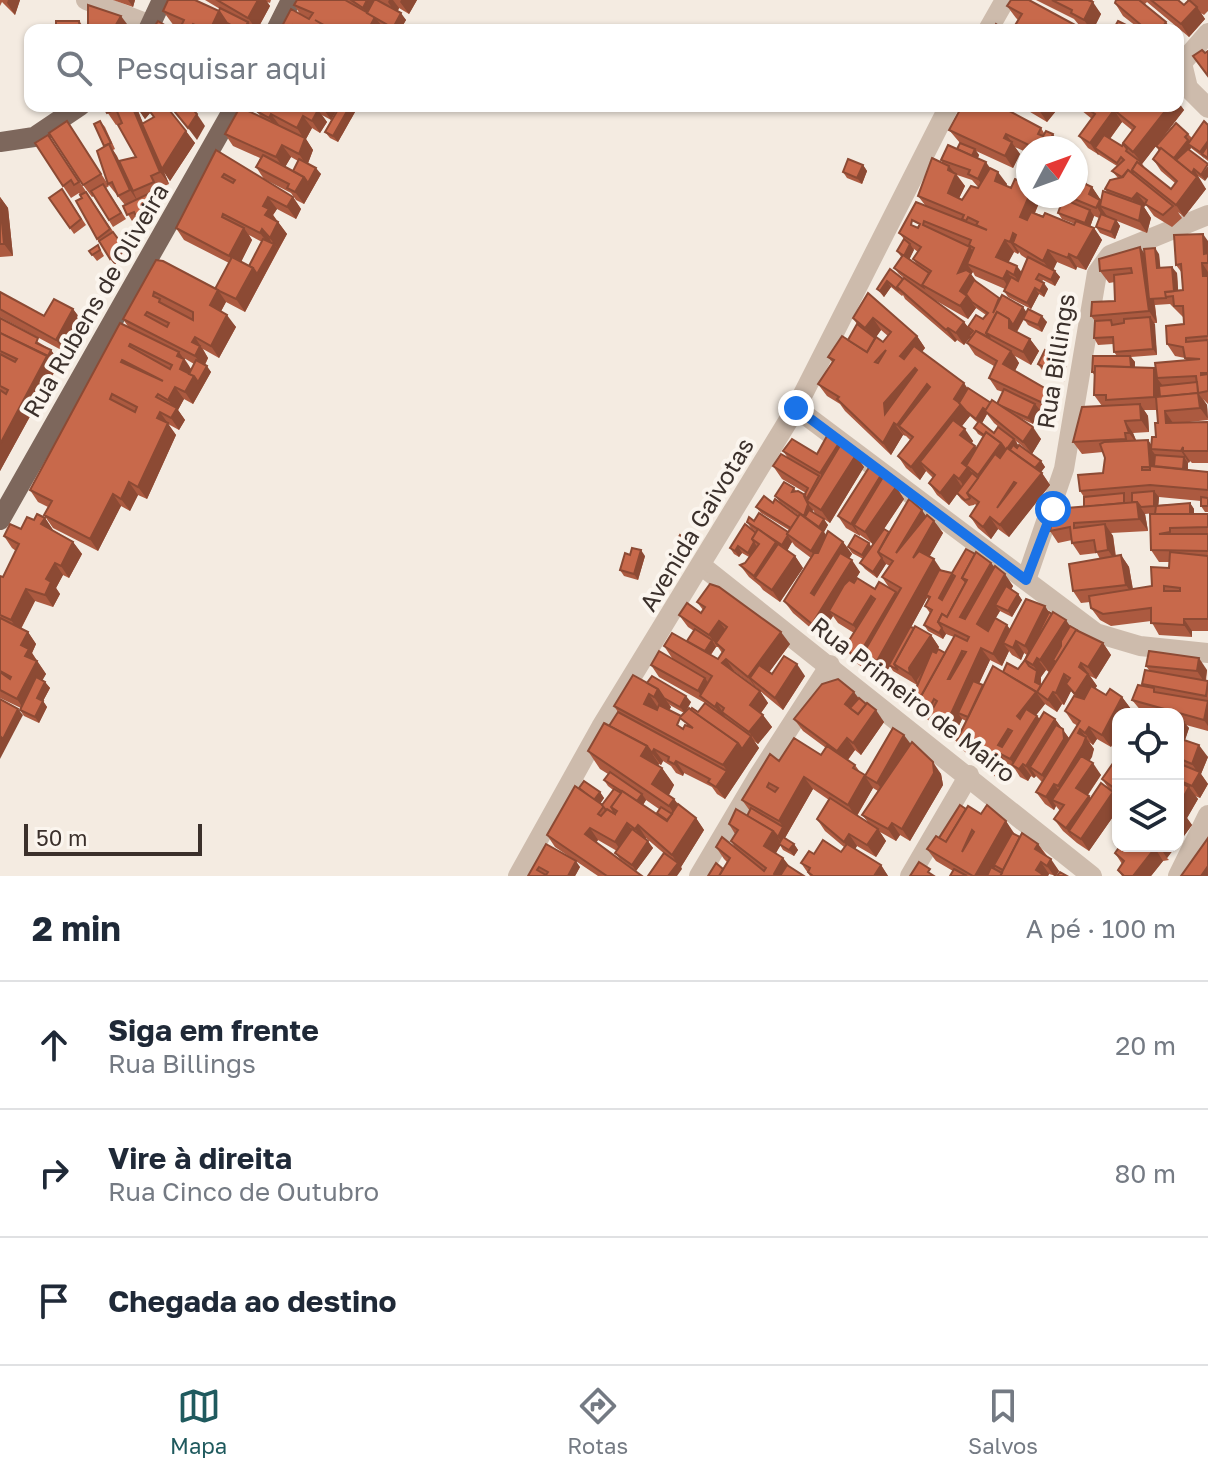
<!DOCTYPE html>
<html lang="pt">
<head>
<meta charset="utf-8">
<style>
  body { margin:0; font-family:"Golos Text",sans-serif; background:#f2f2f3; color:#1f2937 }
  .controls { position:absolute; right:24px; bottom:24px; display:grid; overflow:hidden; border-radius:16px; box-shadow:0 2px 6px #0004 }
  .controls button { width:72px; height:72px; display:grid; place-items:center; padding:0; border:0; border-bottom:2px solid #e0e1e3; background:#fff; color:#1f2937; font:40px sans-serif }
  .compass { position:absolute; left:1016px; top:136px; width:72px; height:72px; border-radius:50%; background:#fff; box-shadow:0 2px 6px #0004; rotate:49deg }
  .scale { position:absolute; left:24px; bottom:20px; width:178px; box-sizing:border-box; padding-left:8px; border:4px solid #3b302b; border-top:0; font-size:22px; line-height:28px; white-space:nowrap; color:#3b302b; -webkit-text-stroke:6px #fbf5ee; paint-order:stroke }
  .stop { position:absolute; width:24px; height:24px; margin:-18px; border:6px solid #1a73e8; border-radius:50%; background:#fff }
  .stop.end { background:#1a73e8; border-color:#fff; box-shadow:0 2px 8px #0008 }
  .list { margin:0; padding:0; list-style:none }
  h2 { display:flex; justify-content:space-between; align-items:center; height:104px; margin:0; padding:0 32px; font-size:34px }
  h2 small { font-size:26px; font-weight:400; color:#747a83 }
  .list li { display:grid; grid-template-columns:52px 1fr auto; gap:24px; align-items:center; box-sizing:border-box; height:128px; padding:0 32px; border-top:2px solid #e0e1e3 }
  .list b { display:block; font-size:30px; white-space:nowrap }
  .list p { margin:0; font-size:26px; white-space:nowrap; color:#747a83 }
  .list em { font-size:26px; font-style:normal; color:#747a83 }
  .icon { flex:none; width:44px; height:44px; fill:none; stroke:currentColor; stroke-width:2; stroke-linecap:round; stroke-linejoin:round }
  .map { position:relative; flex:none; width:1208px; height:876px; overflow:hidden }
  .search { position:absolute; background:#fff; box-shadow:0 2px 6px #0004; left:24px; right:24px; top:24px; height:88px; display:flex; align-items:center; gap:20px; box-sizing:border-box; padding:0 28px; border-radius:16px; color:#747a83; font-size:30px }
  .sheet { height:488px; background:#fff }
  nav { display:flex; justify-content:space-around; align-items:center; box-sizing:border-box; height:112px; border-top:2px solid #e0e1e3; background:#fff; font-size:22px; color:#747a83 }
  nav a { display:grid; justify-items:center; gap:4px }
  nav .on { color:#1f5a5e }
  .map>svg:first-child { display:block }
</style>
</head>
<body>
<div class="map">
<svg width="1208" height="876" viewBox="0 0 1208 876">
  <rect width="100%" height="100%" fill="#f4ebe1"/>
  <g fill="none" stroke-linecap="round" stroke-linejoin="round">
    <g stroke="#cdbbac" stroke-width="20">
      <polyline points="86,0 151,25"/>
      <polyline points="988,30 1005,0"/>
      <polyline points="1208,33 1182,63 1188,88 1208,108"/>
      <polyline points="796,408 1096,633 1140,646 1208,653"/>
      <polyline points="702,566 1092,876"/>
      <polyline points="1026,580 1064,469 1097,273 1110,255 1208,215"/>
      <polyline points="518,876 601,727 796,408 949,106"/>
      <polyline points="699,876 757,778 830,665"/>
      <polyline points="910,876 969,775"/>
      <polyline points="1178,876 1208,815"/>
    </g>
    <g stroke="#7d675c" stroke-width="20">
      <polyline points="148,30 162,0"/>
      <polyline points="276,30 291,0"/>
      <polyline points="0,142 34,137 80,106"/>
      <polyline points="0,520 235,106"/>
    </g>
  </g>
  <g fill="#ac5a40" fill-rule="evenodd">
    <polygon points="0,0 20,0 15,15 2,2 0,6"/>
    <polygon points="113,0 135,0 133,7"/>
    <polygon points="205,0 271,0 270,3 267,2 270,6 257,30 250,26 252,28 251,30 231,29 232,30 177,30 163,11 219,11 220,9"/>
    <polygon points="297,0 417,0 409,14 399,8 398,11 406,20 400,30 390,30 381,25 383,30 280,30 300,14 294,5"/>
    <polygon points="1036,0 1093,0 1092,2 1101,14 1093,30 1088,30 1079,25 1074,19"/>
    <polygon points="1116,0 1178,0 1184,5 1188,1 1187,0 1208,0 1208,11 1204,15 1201,13 1205,19 1189,37 1147,2 1145,4 1172,30 1141,30 1123,16 1115,3"/>
    <polygon points="1007,6 1082,30 1016,30 1014,27 1018,20 1016,18"/>
    <path d="M 1178,102 L 1184,110 L 1160,141 L 1188,134 L 1192,138 L 1208,125 L 1208,161 L 1191,148 L 1189,150 L 1205,181 L 1198,176 L 1197,177 L 1206,189 L 1184,217 L 1178,212 L 1182,218 L 1172,227 L 1154,216 L 1146,205 L 1144,207 L 1151,218 L 1147,233 L 1117,221 L 1120,226 L 1115,239 L 1100,233 L 1096,227 L 1099,218 L 1094,216 L 1090,227 L 1094,228 L 1102,240 L 1086,270 L 1077,267 L 1076,270 L 1057,262 L 1053,269 L 1060,277 L 1055,286 L 1043,280 L 1042,282 L 1048,289 L 1044,297 L 1039,294 L 1031,309 L 1008,297 L 1004,291 L 1005,289 L 975,276 L 973,272 L 971,274 L 977,282 L 1000,299 L 1023,307 L 1026,312 L 1047,322 L 1042,332 L 1028,325 L 1024,319 L 1017,332 L 1030,339 L 1039,351 L 1031,365 L 1015,356 L 1019,363 L 1015,371 L 1048,390 L 1056,402 L 1053,416 L 1039,410 L 1033,424 L 1020,418 L 1041,439 L 1032,454 L 1016,441 L 1018,445 L 1041,461 L 1045,467 L 1041,472 L 1050,485 L 1009,537 L 998,529 L 991,539 L 978,528 L 970,516 L 977,506 L 975,504 L 974,505 L 969,506 L 961,499 L 957,494 L 949,505 L 937,495 L 929,483 L 933,478 L 926,471 L 920,480 L 906,468 L 898,456 L 910,440 L 906,436 L 903,435 L 891,455 L 845,411 L 840,404 L 827,396 L 818,384 L 832,362 L 828,357 L 848,340 L 857,324 L 853,318 L 868,293 L 917,336 L 925,348 L 922,352 L 968,389 L 991,403 L 997,404 L 1003,392 L 997,390 L 989,378 L 994,366 L 975,355 L 967,343 L 970,339 L 969,338 L 964,345 L 957,340 L 955,342 L 905,299 L 903,295 L 902,296 L 891,287 L 884,297 L 877,289 L 890,269 L 903,279 L 904,278 L 899,274 L 894,268 L 902,258 L 897,251 L 904,239 L 899,233 L 925,205 L 918,196 L 943,163 L 941,160 L 957,149 L 960,143 L 949,130 L 1041,128 L 1044,133 L 1061,147 L 1060,148 L 1028,148 L 1028,153 L 1015,147 L 1020,154 L 1013,168 L 976,151 L 979,155 L 978,158 L 1007,184 L 1006,186 L 1028,196 L 1040,196 L 1041,198 L 1035,213 L 1074,225 L 1075,224 L 1062,219 L 1058,213 L 1062,203 L 1046,196 L 1076,196 L 1088,185 L 1092,187 L 1101,201 L 1107,192 L 1105,189 L 1118,178 L 1112,171 L 1117,166 L 1088,148 L 1079,136 L 1092,119 L 1076,106 L 1178,106 ZM 1122,122 L 1133,131 L 1122,146 L 1110,139 ZM 1156,146 L 1159,151 L 1153,159 L 1161,171 L 1175,183 L 1171,189 L 1145,168 L 1142,164 ZM 957,175 L 972,180 L 978,187 L 962,200 L 959,198 L 965,186 ZM 912,220 L 919,224 L 917,228 L 911,225 ZM 914,249 L 918,252 L 913,259 L 917,265 L 909,260 ZM 1014,252 L 1018,254 L 1019,252 L 1021,255 L 1027,259 L 1021,272 L 1008,262 ZM 933,299 L 968,319 L 976,308 L 986,315 L 983,319 L 968,327 L 964,322 ZM 881,330 L 888,336 L 883,342 L 876,337 ZM 987,414 L 994,423 L 1005,432 L 994,433 L 982,423 ZM 970,416 L 978,423 L 974,428 L 978,434 L 983,437 L 976,448 L 972,443 L 973,441 L 961,427 Z"/>
    <polygon points="103,106 136,106 143,124 154,117 150,113 145,119 136,106 166,106 195,143 170,181 164,172 169,184 160,188 162,194 156,197 160,208 144,229 137,218 132,221 123,206 125,205 108,184 97,151 105,147 94,124 100,121 105,127 115,149 113,150 119,161 136,157 118,125 122,123 116,125"/>
    <path d="M 253,106 L 339,106 L 331,120 L 322,115 L 327,122 L 320,133 L 312,128 L 306,139 L 313,150 L 308,163 L 321,174 L 304,204 L 296,200 L 291,193 L 264,179 L 256,167 L 260,158 L 233,146 L 225,134 L 261,117 ZM 291,157 L 298,161 L 293,171 L 285,167 Z"/>
    <polygon points="340,106 351,106 355,112 338,142 330,138 325,132"/>
    <polygon points="1020,106 1060,106 1047,122"/>
    <polygon points="75,133 109,186 106,188 126,219 113,227 94,196 92,197 83,185"/>
    <polygon points="48,135 125,249 115,265 97,239 80,195 79,193 71,198 63,186"/>
    <path d="M 216,150 L 293,197 L 301,209 L 296,219 L 277,209 L 273,215 L 287,234 L 245,312 L 226,302 L 221,311 L 236,327 L 219,358 L 203,349 L 208,358 L 205,365 L 211,372 L 193,404 L 184,399 L 178,410 L 185,420 L 179,430 L 168,424 L 176,435 L 147,499 L 138,495 L 130,511 L 121,506 L 98,551 L 53,528 L 44,515 L 48,507 L 38,502 L 30,490 L 129,328 L 123,319 L 156,260 L 216,289 L 229,263 L 184,240 L 176,228 ZM 249,235 L 262,242 L 249,266 L 241,262 L 252,240 ZM 184,358 L 194,364 L 191,369 L 188,364 Z"/>
    <polygon points="863,165 867,171 862,184 847,178 843,172"/>
    <polygon points="62,189 86,225 74,234 49,198"/>
    <polygon points="0,197 8,208 13,256 0,257"/>
    <path d="M 1208,241 L 1208,404 L 1203,399 L 1207,405 L 1208,420 L 1180,423 L 1208,422 L 1208,463 L 1192,463 L 1190,461 L 1188,463 L 1188,470 L 1208,472 L 1208,512 L 1205,512 L 1201,506 L 1201,501 L 1159,497 L 1158,505 L 1190,503 L 1194,509 L 1194,514 L 1208,514 L 1208,631 L 1192,631 L 1192,637 L 1159,635 L 1151,621 L 1111,626 L 1100,620 L 1091,608 L 1090,602 L 1081,603 L 1073,591 L 1100,559 L 1097,553 L 1080,555 L 1072,543 L 1072,540 L 1058,543 L 1050,531 L 1084,507 L 1084,497 L 1080,491 L 1103,473 L 1105,458 L 1103,452 L 1082,454 L 1073,442 L 1102,406 L 1094,395 L 1095,376 L 1092,372 L 1117,356 L 1114,352 L 1113,344 L 1098,345 L 1094,338 L 1095,321 L 1091,316 L 1115,301 L 1115,282 L 1109,283 L 1100,271 L 1145,254 L 1159,254 L 1160,268 L 1177,273 L 1178,291 L 1183,290 L 1182,273 L 1176,265 ZM 1170,304 L 1184,318 L 1184,324 L 1167,344 L 1175,356 L 1185,358 L 1186,360 L 1156,370 L 1154,368 L 1135,367 L 1135,362 L 1131,357 L 1157,355 L 1154,323 L 1157,323 L 1155,305 ZM 1144,410 L 1157,410 L 1158,423 L 1156,437 L 1151,445 L 1148,440 L 1136,440 L 1133,433 L 1149,432 L 1148,416 ZM 1155,513 L 1151,550 L 1159,562 L 1169,562 L 1169,568 L 1152,586 L 1133,589 L 1129,567 L 1121,555 L 1116,556 L 1113,536 L 1111,533 L 1148,531 L 1145,514 Z"/>
    <polygon points="98,245 104,256 97,261 89,251"/>
    <polygon points="0,292 44,316 73,309 82,321 65,352 0,317"/>
    <polygon points="0,318 51,350 55,356 52,362 50,361 56,369 0,471"/>
    <polygon points="1054,355 1062,356 1067,362 1064,382 1042,370 1038,364"/>
    <path d="M 839,443 L 864,467 L 830,523 L 815,513 L 813,510 L 812,511 L 828,525 L 824,532 L 826,536 L 843,542 L 852,554 L 849,558 L 860,572 L 853,583 L 875,589 L 890,589 L 882,577 L 890,566 L 886,564 L 877,578 L 865,569 L 860,563 L 863,559 L 852,553 L 848,547 L 869,543 L 871,547 L 873,544 L 860,535 L 860,536 L 846,528 L 838,516 L 881,475 L 896,487 L 904,499 L 884,529 L 889,532 L 926,516 L 934,521 L 943,533 L 929,557 L 941,570 L 952,573 L 975,554 L 991,563 L 1013,586 L 1011,590 L 1018,594 L 1022,600 L 1012,617 L 1000,611 L 995,619 L 1010,629 L 1049,612 L 1077,630 L 1103,643 L 1111,655 L 1096,679 L 1090,676 L 1097,686 L 1095,688 L 1106,695 L 1122,697 L 1131,709 L 1118,714 L 1118,733 L 1111,747 L 1097,739 L 1093,745 L 1089,742 L 1094,749 L 1089,761 L 1101,775 L 1088,795 L 1091,799 L 1109,789 L 1102,779 L 1118,756 L 1118,796 L 1115,794 L 1117,798 L 1118,797 L 1118,812 L 1117,811 L 1089,851 L 1077,843 L 1063,831 L 1054,819 L 1060,811 L 1056,806 L 1054,810 L 1045,804 L 1036,792 L 1042,782 L 1036,776 L 1034,778 L 1031,776 L 1028,781 L 1020,777 L 1015,769 L 1008,765 L 998,779 L 985,768 L 980,761 L 965,752 L 955,740 L 966,721 L 962,719 L 952,741 L 911,705 L 907,699 L 915,691 L 917,685 L 893,671 L 890,666 L 886,673 L 873,667 L 870,662 L 866,670 L 855,662 L 847,650 L 854,633 L 838,623 L 833,616 L 820,636 L 793,613 L 784,601 L 811,558 L 795,546 L 792,542 L 787,551 L 795,556 L 803,568 L 780,602 L 763,590 L 760,586 L 749,577 L 740,565 L 745,563 L 749,557 L 742,553 L 739,557 L 734,554 L 730,548 L 756,532 L 751,528 L 747,522 L 754,521 L 788,532 L 789,530 L 761,513 L 756,507 L 773,503 L 799,517 L 799,516 L 780,502 L 775,496 L 794,488 L 796,491 L 805,495 L 806,493 L 782,479 L 773,466 L 788,458 L 783,451 L 817,454 ZM 927,598 L 928,599 L 925,606 L 930,613 L 924,625 L 928,631 L 943,639 L 946,634 L 954,637 L 945,653 L 935,653 L 939,647 L 931,635 L 911,627 ZM 1009,651 L 1012,655 L 1021,660 L 1024,653 L 1027,655 L 1018,669 L 1003,672 L 983,685 L 979,684 L 990,660 L 1002,666 ZM 1046,670 L 1049,672 L 1041,685 L 1041,677 ZM 1071,691 L 1075,696 L 1065,711 L 1073,723 L 1078,726 L 1069,738 L 1055,719 L 1040,719 L 1036,715 L 1045,704 L 1057,712 L 1062,704 L 1064,705 Z"/>
    <polygon points="45,518 53,530 73,542 82,554 69,578 63,575 56,588 60,594 53,607 35,601 21,629 28,632 36,644 32,653 46,674 42,680 45,682 50,688 43,701 47,707 39,723 24,716 20,710 21,708 0,698 0,576 3,577 16,551 12,548 4,536 21,529 34,520"/>
    <polygon points="630,555 645,556 638,580 624,576 620,570"/>
    <path d="M 697,602 L 790,644 L 769,672 L 772,674 L 805,676 L 783,710 L 760,691 L 768,703 L 761,713 L 772,727 L 758,744 L 754,741 L 759,748 L 725,799 L 717,794 L 712,787 L 684,773 L 683,776 L 676,773 L 671,766 L 663,761 L 661,765 L 659,764 L 658,765 L 662,768 L 674,785 L 669,795 L 674,799 L 678,804 L 696,818 L 704,830 L 681,867 L 682,869 L 646,838 L 645,839 L 653,848 L 636,871 L 620,859 L 615,853 L 617,851 L 598,840 L 596,842 L 642,876 L 598,876 L 555,847 L 547,835 L 579,788 L 600,792 L 604,798 L 600,804 L 602,805 L 613,790 L 608,786 L 604,780 L 608,774 L 600,769 L 588,751 L 609,726 L 618,712 L 614,706 L 647,683 L 691,702 L 685,712 L 698,712 L 705,703 L 659,677 L 651,665 L 672,658 L 664,646 L 688,642 L 694,631 L 688,627 L 679,615 L 701,613 L 703,610 ZM 716,647 L 718,647 L 722,653 L 718,659 L 711,655 ZM 734,671 L 757,688 L 760,691 L 734,672 ZM 668,704 L 684,713 L 681,716 L 669,710 L 671,707 ZM 680,718 L 693,728 L 683,728 L 677,725 ZM 646,800 L 659,809 L 658,816 L 643,805 Z"/>
    <polygon points="1146,666 1207,670 1206,681 1208,681 1208,731 1186,725 1189,728 1185,740 1178,738 1178,714 1141,714 1142,712 1132,700 1143,686 1142,684 1149,670"/>
    <path d="M 859,698 L 884,722 L 861,755 L 855,750 L 848,760 L 855,765 L 860,772 L 865,775 L 910,744 L 941,774 L 943,785 L 910,841 L 900,835 L 896,841 L 880,832 L 886,841 L 876,857 L 857,846 L 855,849 L 881,865 L 888,876 L 810,876 L 801,863 L 814,854 L 841,852 L 844,847 L 825,831 L 817,819 L 829,800 L 813,789 L 785,838 L 794,844 L 798,850 L 794,856 L 783,850 L 780,845 L 776,853 L 783,858 L 790,867 L 804,876 L 723,869 L 727,862 L 724,859 L 716,847 L 736,849 L 731,841 L 735,834 L 729,824 L 747,816 L 750,811 L 742,800 L 779,761 L 821,755 L 826,748 L 803,731 L 794,719 ZM 873,788 L 878,791 L 862,815 L 868,822 L 857,816 Z"/>
    <polygon points="1178,738 1208,757 1201,774 1208,784 1200,798 1195,796 1198,799 1187,818 1192,825 1178,844"/>
    <polygon points="966,809 981,814 1006,821 1013,834 1038,844 1059,871 1056,876 1049,874 1048,876 950,876 953,871 936,861 927,849"/>
    <polygon points="546,844 580,867 575,876 528,876"/>
    <polygon points="1176,846 1167,858 1169,860 1163,861 1151,876 1122,876 1118,870 1122,864 1115,853"/>
  </g>
  <g fill="#8c4a34">
    <polygon points="8,0 20,0 15,15 7,3"/>
    <polygon points="128,0 135,0 133,7"/>
    <polygon points="258,0 266,0 270,6 257,30 248,18"/>
    <polygon points="367,0 375,0 367,14 363,8"/>
    <polygon points="389,0 393,0 399,8 396,14 388,2"/>
    <polygon points="401,0 417,0 409,14 400,2"/>
    <polygon points="1093,2 1101,14 1093,30 1091,30 1084,20"/>
    <polygon points="1197,7 1205,19 1189,37 1181,24"/>
    <polygon points="219,11 232,30 210,30"/>
    <polygon points="401,13 406,20 400,30 395,30 393,28"/>
    <polygon points="121,16 130,28 129,30 113,30"/>
    <polygon points="375,17 384,29 383,30 368,30"/>
    <polygon points="79,21 86,30 80,30"/>
    <polygon points="248,22 252,28 251,30 244,30"/>
    <polygon points="1166,22 1172,30 1160,30"/>
    <polygon points="1178,102 1184,110 1142,164 1145,168 1133,172 1141,162 1133,152 1169,106 1178,106"/>
    <polygon points="132,106 136,106 162,169 186,131 195,143 170,181 164,172 169,184 160,172"/>
    <polygon points="138,106 146,106 150,113 145,119 137,107"/>
    <polygon points="324,106 339,106 331,120 323,108"/>
    <polygon points="350,106 355,112 338,142 333,136"/>
    <polygon points="1042,106 1060,106 1047,122 1039,110"/>
    <polygon points="318,110 327,122 320,133 312,121"/>
    <polygon points="1114,110 1122,122 1100,152 1095,148 1099,154 1098,155 1090,143"/>
    <polygon points="197,114 205,126 197,140 188,128"/>
    <polygon points="271,114 280,126 277,130 269,118"/>
    <polygon points="303,116 312,128 306,139 313,150 307,166 299,154 304,139 297,128"/>
    <polygon points="1006,134 1020,154 1013,168 1005,156 1004,138"/>
    <polygon points="1053,134 1061,147 1060,148 1047,148"/>
    <polygon points="1188,140 1193,146 1188,144 1191,148 1179,164 1173,159"/>
    <polygon points="1208,141 1208,153 1202,154 1204,159 1200,152"/>
    <polygon points="109,144 117,156 138,202 130,190"/>
    <polygon points="282,145 291,157 284,169 276,157"/>
    <polygon points="975,149 979,155 975,165 971,159"/>
    <polygon points="986,162 994,174 986,191 978,179"/>
    <polygon points="863,165 867,171 862,184 857,178"/>
    <polygon points="949,166 965,186 956,205 948,193 948,170"/>
    <polygon points="1208,166 1208,177 1205,181 1201,175"/>
    <polygon points="316,168 321,174 304,204 295,192 304,177"/>
    <polygon points="1194,169 1206,189 1184,217 1176,205"/>
    <polygon points="998,172 1007,184 1003,193 995,181"/>
    <polygon points="1083,178 1091,190 1092,187 1107,209 1100,206 1107,216 1105,220 1081,182"/>
    <polygon points="152,192 160,208 144,229 139,222"/>
    <polygon points="1137,193 1146,205 1144,207 1151,218 1147,233 1139,221 1141,211 1132,199"/>
    <polygon points="1029,196 1040,196 1041,198 1028,229 1020,217"/>
    <polygon points="0,197 8,208 13,256 4,244"/>
    <polygon points="268,197 277,209 273,215 277,221 265,215 263,206"/>
    <polygon points="293,197 301,209 296,219 287,207"/>
    <polygon points="1090,210 1094,216 1089,230 1085,223"/>
    <polygon points="1116,220 1120,226 1115,239 1111,232"/>
    <polygon points="278,222 287,234 278,250 270,238"/>
    <polygon points="244,228 252,240 238,268 229,256"/>
    <polygon points="1094,228 1102,240 1086,270 1077,258"/>
    <polygon points="262,229 271,241 269,245 260,233"/>
    <polygon points="1013,233 1022,246 1013,243 1019,252 1018,254 1010,242"/>
    <polygon points="1203,234 1208,241 1208,259 1204,254"/>
    <polygon points="1005,240 1014,252 1005,269 996,257"/>
    <polygon points="121,243 125,249 115,265 110,259"/>
    <polygon points="274,244 278,250 245,312 236,299 253,268"/>
    <polygon points="910,244 914,250 908,262 904,256"/>
    <polygon points="970,247 979,259 967,264 973,272 971,274 979,285 970,300 976,308 968,319 960,306 960,291 958,273"/>
    <polygon points="1140,247 1149,260 1157,323 1149,311"/>
    <polygon points="1155,248 1159,254 1161,274 1157,268"/>
    <polygon points="1048,250 1057,262 1052,273 1043,261"/>
    <polygon points="1069,254 1077,267 1076,270 1068,258"/>
    <polygon points="1202,263 1208,272 1208,283 1203,276"/>
    <polygon points="1017,266 1026,278 1022,287 1014,275"/>
    <polygon points="1172,267 1177,273 1179,303 1175,297"/>
    <polygon points="1007,271 1015,283 1011,291 1003,279"/>
    <polygon points="1055,271 1060,277 1055,286 1051,280"/>
    <polygon points="887,281 891,287 884,297 880,291"/>
    <polygon points="1044,283 1048,289 1044,297 1040,291"/>
    <polygon points="1035,288 1039,294 1031,309 1027,303"/>
    <polygon points="218,290 226,302 218,317 210,305"/>
    <polygon points="1023,307 1027,313 1017,331 1009,328 1009,319"/>
    <polygon points="73,309 82,321 65,352 56,340"/>
    <polygon points="227,315 236,327 219,358 211,346"/>
    <polygon points="1042,316 1047,322 1042,332 1038,325"/>
    <polygon points="1150,317 1155,324 1157,355 1153,349"/>
    <polygon points="873,318 881,330 874,340 865,328"/>
    <polygon points="964,322 973,334 964,345 956,333"/>
    <polygon points="948,328 957,340 955,342 946,330"/>
    <polygon points="917,336 925,348 908,368 900,356"/>
    <polygon points="195,337 208,358 203,368 195,356 192,342"/>
    <polygon points="1030,339 1039,351 1031,365 1023,352"/>
    <polygon points="51,350 55,356 52,362 48,356"/>
    <polygon points="1011,351 1019,363 1012,376 1003,364"/>
    <polygon points="179,352 193,372 190,378 180,369 177,356"/>
    <polygon points="47,356 56,369 0,471 0,444"/>
    <polygon points="1062,356 1067,362 1064,382 1060,376"/>
    <polygon points="1130,356 1135,362 1135,375 1131,369"/>
    <polygon points="207,366 211,372 193,404 185,392 194,376"/>
    <polygon points="915,368 923,380 894,423 903,435 891,455 883,443 884,403"/>
    <polygon points="1154,368 1161,377 1157,378 1163,386 1162,409 1154,397"/>
    <polygon points="964,383 972,395 964,408 970,416 928,469 920,462 926,471 920,480 911,467"/>
    <polygon points="927,384 935,396 899,426 906,437 897,425"/>
    <polygon points="175,387 184,399 178,410 185,420 179,430 171,418 175,410 168,400"/>
    <polygon points="1048,390 1056,402 1053,416 1045,404"/>
    <polygon points="1198,393 1207,405 1208,419 1200,408"/>
    <polygon points="1035,404 1040,410 1033,424 1028,418"/>
    <polygon points="1140,404 1148,416 1149,432 1141,420"/>
    <polygon points="983,408 987,414 981,425 976,419"/>
    <polygon points="1165,411 1173,423 1166,423"/>
    <polygon points="160,412 176,435 147,499 138,487 157,418"/>
    <polygon points="1125,421 1133,433 1138,445 1129,433"/>
    <polygon points="1033,427 1041,439 1032,454 1023,442"/>
    <polygon points="965,429 973,441 969,447 960,435"/>
    <polygon points="1014,439 1018,445 1010,456 1006,450"/>
    <polygon points="1148,440 1155,450 1151,449 1157,457 1158,472 1150,467"/>
    <polygon points="839,443 848,455 828,485 820,473"/>
    <polygon points="1001,443 1009,455 982,481 978,475"/>
    <polygon points="975,446 984,458 968,467 976,479 967,491 959,479 962,463"/>
    <polygon points="1183,447 1183,451 1190,461 1189,463 1181,451"/>
    <polygon points="856,455 864,467 830,523 821,510"/>
    <polygon points="1184,457 1188,463 1187,481 1183,475"/>
    <polygon points="1041,461 1045,467 1038,476 1034,470"/>
    <polygon points="1042,473 1050,485 1009,537 1000,525"/>
    <polygon points="881,475 889,488 854,525 860,536 851,524"/>
    <polygon points="954,475 962,487 949,505 940,493"/>
    <polygon points="129,482 138,495 130,511 121,499"/>
    <polygon points="896,487 904,499 873,545 865,532"/>
    <polygon points="1154,491 1159,497 1158,512 1154,506"/>
    <polygon points="113,494 121,506 98,551 90,539"/>
    <polygon points="1137,502 1145,514 1148,531 1139,519"/>
    <polygon points="1190,503 1194,509 1194,526 1190,520"/>
    <polygon points="808,504 813,510 808,522 804,516"/>
    <polygon points="922,510 930,522 896,553"/>
    <polygon points="990,517 998,529 991,539 983,527"/>
    <polygon points="45,518 53,530 41,524"/>
    <polygon points="824,519 828,525 824,532 832,543 819,563 811,551 823,532 819,527"/>
    <polygon points="934,521 943,533 922,570 913,558"/>
    <polygon points="1105,524 1113,536 1116,562 1108,550"/>
    <polygon points="788,536 792,542 787,551 782,545"/>
    <polygon points="686,540 691,546 686,552 682,546"/>
    <polygon points="73,542 82,554 69,578 61,566"/>
    <polygon points="754,542 758,548 752,559 748,553"/>
    <polygon points="776,542 785,554 757,580 754,576"/>
    <polygon points="843,542 852,554 819,606 811,593"/>
    <polygon points="869,543 873,550 866,561 862,555"/>
    <polygon points="738,546 742,553 739,557 735,551"/>
    <polygon points="641,550 645,556 638,580 634,574"/>
    <polygon points="1121,555 1129,567 1134,597 1126,585"/>
    <polygon points="795,556 803,568 780,602 772,590"/>
    <polygon points="882,558 886,564 877,578 873,572"/>
    <polygon points="934,559 942,571 926,595 927,598 886,673 877,661"/>
    <polygon points="852,560 860,572 834,614 829,611 833,616 820,636 812,624"/>
    <polygon points="55,563 63,575 56,588 60,594 53,607 45,595 46,579"/>
    <polygon points="991,563 1000,575 969,629 960,617"/>
    <polygon points="952,574 956,580 943,604 939,598"/>
    <polygon points="1005,574 1013,586 1001,608 995,605 1000,611 985,636 977,624"/>
    <polygon points="26,589 35,601 19,632 11,620"/>
    <polygon points="896,592 904,604 865,655 870,662 866,670 857,658"/>
    <polygon points="1018,594 1022,600 1012,617 1008,611"/>
    <polygon points="871,596 879,608 862,637 853,625"/>
    <polygon points="1045,606 1053,618 1033,658 1025,646"/>
    <polygon points="1184,619 1192,631 1192,637 1184,625"/>
    <polygon points="1066,620 1074,632 1053,660 1055,663 1049,672 1040,660"/>
    <polygon points="719,621 728,633 716,643 718,647 709,635"/>
    <polygon points="1007,625 1016,637 1003,643 1009,651 1002,666 993,654"/>
    <polygon points="942,628 946,634 943,639 939,633"/>
    <polygon points="28,632 36,644 32,653 37,661 25,656 21,645"/>
    <polygon points="781,632 790,644 759,686 750,678 757,689 748,677"/>
    <polygon points="931,635 939,647 917,680 918,686 910,674 909,668"/>
    <polygon points="712,640 716,647 708,658 704,652"/>
    <polygon points="1016,641 1024,653 1021,660 1013,648"/>
    <polygon points="1103,643 1111,655 1096,679 1088,667"/>
    <polygon points="981,648 990,660 964,715 958,713 962,719 952,741 944,729"/>
    <polygon points="962,651 971,663 957,691 948,679"/>
    <polygon points="1037,658 1046,670 1041,677 1040,688 1035,682 1037,671 1033,665"/>
    <polygon points="1199,658 1207,670 1205,683 1197,671"/>
    <polygon points="726,659 734,671 731,675 722,663"/>
    <polygon points="37,661 46,674 25,711 17,699"/>
    <polygon points="1081,663 1097,686 1084,706 1075,694 1079,667"/>
    <polygon points="797,664 805,676 783,710 775,698"/>
    <polygon points="1064,674 1073,686 1066,684 1071,691 1064,705 1056,693"/>
    <polygon points="705,678 713,690 701,696 698,691"/>
    <polygon points="45,682 50,688 43,701 47,707 39,723 35,717 37,698"/>
    <polygon points="658,689 671,707 666,715 654,697"/>
    <polygon points="760,691 768,703 758,717 750,705"/>
    <polygon points="854,692 863,704 855,714 845,704"/>
    <polygon points="1036,692 1045,704 1025,729 1017,716"/>
    <polygon points="1053,692 1062,704 1057,712 1048,700"/>
    <polygon points="649,694 661,712 644,704"/>
    <polygon points="686,696 691,702 685,713 680,707"/>
    <polygon points="1122,697 1131,709 1128,714 1118,714 1118,733 1111,747 1102,735"/>
    <polygon points="1208,701 1208,726 1204,720"/>
    <polygon points="717,703 724,714 722,712 725,716 723,719 715,707"/>
    <polygon points="18,709 23,715 0,759 0,736"/>
    <polygon points="876,710 884,722 861,755 853,743"/>
    <polygon points="763,715 772,727 758,744 749,732"/>
    <polygon points="1037,716 1046,728 1023,765 1031,776 1028,781 1010,759"/>
    <polygon points="1055,719 1071,741 1050,787 1042,775 1030,767 1036,776 1034,778 1026,766"/>
    <polygon points="1184,722 1189,728 1185,740 1181,734"/>
    <polygon points="1089,727 1097,739 1093,745 1085,733"/>
    <polygon points="1008,729 1016,741 1006,757 998,745"/>
    <polygon points="1080,729 1094,749 1092,757 1066,798 1058,786"/>
    <polygon points="904,735 913,747 886,795 877,783"/>
    <polygon points="751,736 759,748 725,799 716,787 727,771 723,765 738,743"/>
    <polygon points="847,738 855,750 845,763 837,751"/>
    <polygon points="1199,745 1208,757 1201,774 1208,784 1200,798 1192,786 1199,774 1192,764"/>
    <polygon points="647,746 659,764 653,774 641,756"/>
    <polygon points="654,749 663,761 661,765 652,753"/>
    <polygon points="999,753 1008,765 998,779 990,767"/>
    <polygon points="676,761 684,773 683,776 674,764"/>
    <polygon points="933,762 941,774 943,785 910,841 902,829"/>
    <polygon points="1093,763 1101,775 1084,800 1076,788"/>
    <polygon points="662,768 674,785 665,802 652,784"/>
    <polygon points="865,776 873,788 856,817 848,805"/>
    <polygon points="804,777 813,789 782,843 778,837 783,827 779,821"/>
    <polygon points="1054,784 1063,796 1052,800 1056,806 1054,810 1046,797"/>
    <polygon points="1189,787 1198,799 1187,818 1192,825 1178,844 1178,807"/>
    <polygon points="600,792 604,798 597,808 593,802"/>
    <polygon points="1113,792 1118,798 1113,804 1117,811 1089,851 1081,839"/>
    <polygon points="642,794 646,800 641,808 637,802"/>
    <polygon points="1089,796 1097,808 1069,831 1074,840 1066,828"/>
    <polygon points="674,799 686,816 677,818 669,806"/>
    <polygon points="696,818 704,830 681,867 682,869 677,876 668,876 677,863 672,855"/>
    <polygon points="1006,821 1014,833 990,876 975,876"/>
    <polygon points="627,823 636,835 623,854 615,842"/>
    <polygon points="892,823 900,835 896,841 888,829"/>
    <polygon points="638,825 646,838 644,841 635,829"/>
    <polygon points="590,828 598,840 594,846 585,834"/>
    <polygon points="878,829 886,841 876,857 867,845"/>
    <polygon points="773,831 782,843 773,858 764,846"/>
    <polygon points="849,834 857,846 852,854 844,842"/>
    <polygon points="648,841 653,848 636,871 632,865"/>
    <polygon points="794,844 798,850 794,856 789,850"/>
    <polygon points="1038,844 1046,856 1035,849"/>
    <polygon points="1159,846 1176,846 1167,858"/>
    <polygon points="1155,848 1163,861 1151,876 1133,876"/>
    <polygon points="783,858 792,870 788,876 775,876 774,874"/>
    <polygon points="1051,859 1059,871 1056,876 1054,876 1047,866"/>
    <polygon points="576,861 580,867 575,876 568,876"/>
    <polygon points="1041,862 1049,874 1048,876 1040,876 1036,870"/>
    <polygon points="881,865 888,876 874,876"/>
    <polygon points="1208,866 1208,876 1201,876"/>
  </g>
  <g fill="#c8694b" stroke="#8c4a34" stroke-width="2" fill-rule="evenodd">
    <polygon points="168,0 195,0 219,11 210,30 206,30 193,24 190,30 187,30 181,26 184,20 163,11"/>
    <polygon points="217,0 258,0 248,18"/>
    <polygon points="297,0 345,0 375,17 368,30 333,30 315,20 332,30 300,30 293,25 289,30 280,30 291,9 309,19 313,13 294,5"/>
    <polygon points="351,0 367,0 363,8"/>
    <polygon points="374,0 377,0 401,13 393,28 367,13"/>
    <polygon points="1011,0 1029,0 1079,27 1078,30 1019,30 1014,27 1022,14 1007,6"/>
    <polygon points="1052,0 1088,0 1093,2 1084,20 1071,13 1072,10"/>
    <polygon points="1116,0 1139,0 1166,22 1160,30 1147,30 1115,3"/>
    <polygon points="1151,0 1178,0 1184,5 1189,0 1197,7 1181,24"/>
    <polygon points="88,5 121,16 113,30 88,30"/>
    <polygon points="220,8 248,22 244,30 240,30 227,23 219,11"/>
    <polygon points="56,21 79,21 80,30 56,30"/>
    <polygon points="158,21 173,30 152,30"/>
    <polygon points="1118,21 1136,30 1113,30"/>
    <polygon points="996,24 1005,30 993,30"/>
    <polygon points="1202,50 1205,53 1208,51 1208,76 1193,56"/>
    <polygon points="103,106 132,106 160,172 151,176 154,182 133,191 119,161 136,157 118,125 122,123 116,109 107,113"/>
    <polygon points="146,106 166,106 186,131 162,169 142,124 154,117"/>
    <polygon points="170,106 190,106 197,114 188,128"/>
    <polygon points="260,106 312,106 318,110 312,121 303,116 297,128 271,114 269,118 258,112 261,107"/>
    <polygon points="340,106 350,106 333,136 325,132"/>
    <polygon points="962,106 1000,106 1041,128 1038,134 1043,136 1046,131 1053,134 1047,148 1035,148 1006,134 1004,138 1012,142 1005,156 949,130"/>
    <polygon points="1083,106 1169,106 1133,152 1123,143 1135,127 1114,110 1090,143 1079,136 1095,114"/>
    <polygon points="240,107 305,138 299,154 282,145 276,157 225,134"/>
    <polygon points="67,121 101,174 83,185 49,133"/>
    <polygon points="100,121 111,143 104,146 94,124"/>
    <polygon points="1204,121 1208,125 1208,141 1200,152 1188,144"/>
    <polygon points="1176,123 1188,134 1185,137 1188,140 1174,158 1156,146"/>
    <polygon points="48,135 79,182 74,185 71,180 63,186 35,143"/>
    <polygon points="1104,135 1122,146 1123,144 1127,149 1126,151 1141,162 1139,164 1137,162 1132,170 1133,172 1132,173 1128,170 1122,177 1112,171 1124,160 1121,157 1117,163 1095,148"/>
    <polygon points="960,143 975,149 972,156 957,149"/>
    <polygon points="109,144 130,190 118,196 112,182 108,184 97,151"/>
    <polygon points="948,145 986,162 978,179 968,174 970,170 941,160"/>
    <polygon points="1208,145 1208,158 1202,154"/>
    <polygon points="1161,148 1197,177 1176,205 1132,170 1137,162 1171,189 1177,181 1153,159"/>
    <polygon points="1188,149 1208,164 1201,175 1194,169 1192,173 1176,160"/>
    <path d="M 216,150 L 293,197 L 287,207 L 268,197 L 263,206 L 269,209 L 265,215 L 278,222 L 270,238 L 262,229 L 260,233 L 223,214 L 222,217 L 244,228 L 229,256 L 176,228 ZM 224,174 L 235,180 L 233,183 L 222,177 Z"/>
    <polygon points="263,155 304,177 295,192 287,188 289,184 256,167"/>
    <path d="M 932,158 L 949,166 L 948,170 L 956,174 L 948,193 L 962,200 L 971,186 L 978,188 L 990,168 L 998,172 L 995,181 L 1011,188 L 1015,179 L 1028,184 L 1029,196 L 1020,217 L 1027,220 L 1031,212 L 1043,217 L 1045,213 L 1074,225 L 1076,221 L 1094,228 L 1077,258 L 1069,254 L 1068,258 L 1048,250 L 1043,261 L 1013,243 L 1016,235 L 1013,233 L 1010,242 L 1005,240 L 996,257 L 1017,266 L 1014,275 L 1007,271 L 1003,279 L 967,264 L 974,248 L 969,245 L 971,240 L 924,221 L 923,225 L 970,247 L 958,273 L 966,270 L 971,273 L 960,291 L 967,296 L 960,306 L 922,285 L 931,271 L 913,259 L 921,247 L 899,233 L 916,202 L 987,230 L 976,225 L 978,222 L 968,217 L 966,221 L 962,219 L 964,215 L 918,196 ZM 912,220 L 920,224 L 918,228 L 911,225 Z"/>
    <polygon points="299,159 316,168 308,183 304,177 293,171"/>
    <polygon points="848,159 863,165 857,178 843,172"/>
    <polygon points="1128,170 1173,206 1163,215 1145,204 1147,200 1137,193 1132,199 1105,189 1110,180 1123,177"/>
    <polygon points="1076,175 1083,178 1081,182 1092,187 1089,194 1100,200 1096,208 1067,196 1076,196"/>
    <polygon points="103,184 121,213 109,220 91,191"/>
    <polygon points="62,189 81,219 70,228 49,198"/>
    <polygon points="1103,191 1142,205 1139,221 1100,206"/>
    <polygon points="86,192 110,229 97,239 76,201 82,198 80,195"/>
    <polygon points="152,192 156,202 139,222 134,212 127,215 123,206"/>
    <polygon points="1063,199 1090,210 1085,223 1058,213"/>
    <polygon points="0,202 4,244 0,244"/>
    <polygon points="1101,214 1116,220 1111,232 1096,227"/>
    <polygon points="113,232 121,243 110,259 99,241"/>
    <polygon points="1203,234 1204,254 1208,253 1208,263 1202,263 1203,276 1208,276 1208,336 1186,338 1186,342 1208,340 1208,373 1201,373 1201,375 1208,374 1208,391 1198,393 1196,376 1157,378 1155,363 1200,359 1185,358 1183,347 1167,344 1166,326 1184,324 1183,306 1174,306 1173,296 1165,297 1165,292 1183,290 1181,264 1176,265 1174,235"/>
    <polygon points="263,239 274,244 257,274 253,268 249,266"/>
    <polygon points="904,239 910,244 904,256 897,251"/>
    <polygon points="98,245 100,250 92,255 89,251"/>
    <polygon points="1140,247 1149,311 1091,316 1092,302 1115,301 1114,275 1132,273 1131,268 1100,271 1099,259"/>
    <polygon points="1155,248 1157,268 1172,267 1174,291 1165,292 1166,298 1149,299 1144,249"/>
    <polygon points="903,255 929,273 922,285 923,287 894,268"/>
    <polygon points="232,257 253,268 236,299 215,289"/>
    <polygon points="1028,257 1055,271 1051,280 1039,274 1036,279 1044,283 1040,291 1035,288 1027,303 1004,291 1011,277 1018,281"/>
    <path d="M 156,260 L 163,261 L 218,290 L 210,305 L 227,315 L 211,346 L 195,337 L 192,342 L 200,346 L 195,356 L 123,319 ZM 154,292 L 193,312 L 193,320 L 159,302 L 160,299 L 153,296 ZM 147,312 L 169,323 L 167,327 L 145,315 Z"/>
    <polygon points="890,269 903,279 897,287 899,288 898,290 887,281 880,291 877,289"/>
    <polygon points="904,278 964,322 956,333 948,328 946,330 897,287"/>
    <polygon points="974,280 999,298 993,313 1002,295 1023,307 1013,325 1009,319 997,312 986,333 990,338 976,331 971,338 969,336 973,331 968,327 976,315 983,319 988,313 972,302 966,294"/>
    <polygon points="0,292 44,316 54,299 73,309 56,340 0,309"/>
    <path d="M 868,293 L 917,336 L 900,356 L 904,359 L 914,346 L 964,383 L 954,399 L 961,404 L 911,467 L 898,456 L 913,437 L 899,426 L 930,387 L 927,384 L 897,425 L 894,423 L 883,443 L 837,399 L 839,397 L 818,384 L 834,360 L 828,357 L 842,336 L 867,352 L 876,337 L 883,342 L 891,332 L 873,318 L 865,328 L 853,318 ZM 886,350 L 878,363 L 875,362 ZM 915,368 L 917,370 L 885,414 L 884,403 Z"/>
    <polygon points="1028,309 1042,316 1038,325 1023,319"/>
    <polygon points="997,312 1009,319 1009,328 1030,339 1023,352 986,333"/>
    <polygon points="1150,317 1153,349 1114,352 1113,337 1094,338 1095,321 1111,320 1112,325 1124,323 1124,319"/>
    <polygon points="0,318 38,338 36,343 51,350 48,356 0,333"/>
    <path d="M 120,323 L 179,352 L 177,356 L 184,359 L 180,369 L 194,376 L 185,392 L 175,387 L 168,400 L 158,394 L 156,397 L 177,408 L 171,418 L 160,412 L 157,418 L 168,423 L 138,487 L 129,482 L 121,499 L 113,494 L 90,539 L 44,515 L 52,501 L 30,490 ZM 130,344 L 172,365 L 170,369 L 129,346 ZM 122,360 L 163,381 L 121,362 ZM 112,394 L 137,407 L 135,412 L 110,399 Z"/>
    <polygon points="857,324 875,338 867,352 848,340"/>
    <polygon points="976,331 1011,351 1003,364 1048,390 1045,404 989,378 997,361 967,343"/>
    <polygon points="0,333 47,356 0,444 0,390 6,394 8,390 0,386 0,354 15,362 17,359 0,351"/>
    <polygon points="1045,350 1054,355 1056,352 1062,356 1060,376 1038,364"/>
    <polygon points="1093,356 1130,356 1131,367 1095,366 1095,372 1092,372"/>
    <polygon points="196,360 207,366 198,382 194,376 189,374"/>
    <polygon points="1095,366 1154,368 1154,397 1106,400 1106,395 1094,395"/>
    <polygon points="1197,382 1198,393 1160,397 1159,386"/>
    <polygon points="968,388 991,403 986,410 983,408 976,419 966,411 959,403"/>
    <polygon points="1004,389 1035,404 1028,418 997,404"/>
    <polygon points="1198,393 1200,408 1165,411 1166,423 1208,422 1208,451 1183,451 1183,447 1181,451 1151,449 1152,437 1156,437 1155,423 1158,423 1156,397"/>
    <polygon points="992,400 1033,427 1023,442 985,411"/>
    <polygon points="1140,404 1141,420 1125,421 1129,433 1125,433 1126,439 1073,442 1082,407"/>
    <polygon points="953,420 965,429 960,435 975,446 962,463 966,466 986,432 1001,443 978,475 968,467 959,479 954,475 940,493 929,483 935,475 920,462"/>
    <polygon points="979,421 994,433 998,427 1014,439 1006,450 1001,443 986,432 984,435 974,428"/>
    <polygon points="827,436 839,443 820,473 783,451 792,439 817,454"/>
    <polygon points="1148,440 1150,467 1142,467 1142,470 1150,470 1150,466 1208,472 1208,490 1150,485 1080,491 1078,475 1103,473 1105,458 1100,444 1104,442"/>
    <polygon points="841,444 856,455 821,510 807,501"/>
    <polygon points="1013,445 1017,448 1019,445 1041,461 1035,468 1010,450"/>
    <path d="M 1007,448 L 1042,473 L 1000,525 L 990,517 L 983,527 L 970,516 L 979,502 L 967,493 L 995,454 L 1000,458 ZM 1014,482 L 1016,483 L 997,508 Z"/>
    <polygon points="781,454 819,476 807,498 804,496 808,488 773,466"/>
    <polygon points="1155,455 1184,457 1183,469 1154,466"/>
    <polygon points="870,466 881,475 851,524 838,516"/>
    <polygon points="972,473 978,478 967,493 970,498 969,499 965,500 957,493"/>
    <polygon points="883,477 896,487 865,532 854,525"/>
    <polygon points="784,482 794,488 792,492 798,491 805,495 804,496 808,504 804,516 775,496"/>
    <polygon points="1154,491 1154,506 1141,507 1137,502 1132,502 1132,493"/>
    <polygon points="1124,493 1124,503 1084,507 1084,497"/>
    <polygon points="764,496 773,503 775,499 799,517 791,528 756,507"/>
    <polygon points="1201,497 1208,498 1208,506 1201,506"/>
    <polygon points="909,499 922,510 896,553 927,515 934,521 913,558 919,551 934,559 877,661 865,655 867,647 901,588 882,577 893,561 878,552"/>
    <polygon points="1137,502 1139,519 1074,523 1074,528 1105,524 1108,550 1096,552 1094,540 1072,543 1070,527 1050,531 1055,509"/>
    <polygon points="1190,503 1190,514 1155,514 1156,506"/>
    <polygon points="809,510 824,519 819,527 805,517"/>
    <polygon points="759,513 788,532 787,534 788,535 782,545 747,522 749,517 754,521"/>
    <polygon points="37,514 45,518 41,524 73,542 61,566 55,563 46,579 51,582 45,595 26,589 11,620 0,615 0,576 3,577 19,544 4,536 10,524 21,529 27,517 34,520"/>
    <polygon points="800,514 823,531 811,551 787,534"/>
    <polygon points="1150,514 1208,514 1208,527 1170,528 1170,532 1159,534 1208,534 1208,551 1151,550"/>
    <polygon points="745,524 756,533 752,539 754,542 748,553 738,546 735,551 730,548"/>
    <polygon points="758,529 776,542 754,576 740,565 745,563 759,544 752,539"/>
    <polygon points="884,529 889,532 878,552 882,558 873,572 860,563"/>
    <polygon points="828,531 843,542 811,593 814,595 840,553 852,560 812,624 784,601 814,553 818,553"/>
    <polygon points="680,535 686,540 682,546 676,542"/>
    <polygon points="855,535 869,543 862,555 848,547"/>
    <polygon points="778,544 795,556 772,590 755,578"/>
    <polygon points="632,548 641,550 634,574 620,570 625,553 630,555"/>
    <path d="M 966,549 L 975,554 L 962,578 L 966,582 L 947,617 L 942,614 L 938,622 L 942,628 L 939,633 L 924,625 L 932,610 L 925,606 L 930,597 L 926,595 L 939,570 L 952,573 ZM 952,574 L 955,576 L 942,600 L 939,598 Z"/>
    <path d="M 976,552 L 991,563 L 960,617 L 965,619 L 995,566 L 1005,574 L 977,624 L 988,631 L 995,618 L 1007,625 L 993,654 L 981,648 L 944,729 L 916,705 L 955,635 L 967,641 L 969,637 L 938,622 L 942,614 L 947,617 L 967,580 L 962,578 ZM 962,651 L 966,652 L 950,679 L 948,679 ZM 934,699 L 937,701 L 931,712 L 928,711 Z"/>
    <path d="M 1170,552 L 1208,556 L 1208,619 L 1184,619 L 1184,625 L 1151,623 L 1151,608 L 1103,614 L 1091,608 L 1089,596 L 1152,586 L 1151,567 L 1169,568 ZM 1164,586 L 1180,588 L 1180,591 L 1164,591 Z"/>
    <polygon points="1121,555 1126,585 1073,591 1069,564"/>
    <polygon points="857,578 875,589 879,582 896,592 857,658 847,650 848,642 875,599 871,596 853,625 829,611 844,585 849,580 854,583"/>
    <polygon points="710,584 719,587 781,632 748,677 726,659 722,663 760,691 750,705 763,715 749,732 722,712 724,708 717,703 715,707 700,696 712,676 664,646 672,633 718,659 724,650 716,643 727,627 719,621 709,635 679,615 687,603 701,613 705,607 697,602"/>
    <polygon points="1006,586 1018,594 1008,611 995,605"/>
    <polygon points="1026,599 1045,606 1025,646 1016,641 1013,648 1003,643"/>
    <polygon points="1049,612 1052,614 1026,658"/>
    <polygon points="1053,612 1066,620 1040,660 1037,658 1033,665 1025,660"/>
    <polygon points="0,618 28,632 21,645 29,649 25,656 37,661 17,699 0,690 0,672 10,679 11,677 0,671"/>
    <polygon points="915,626 931,635 909,668 910,674 894,664"/>
    <polygon points="1070,626 1077,630 1056,662 1053,660 1061,646 1061,641"/>
    <polygon points="910,627 914,628 894,664 898,670 889,665"/>
    <polygon points="695,629 712,640 705,651 687,641"/>
    <polygon points="1076,630 1103,643 1088,667 1081,663 1079,667 1088,674 1075,694 1066,684 1070,678 1064,674 1056,693 1053,692 1048,700 1037,692"/>
    <polygon points="938,649 945,653 916,705 920,710 907,699 912,689 915,691 932,651 936,653"/>
    <polygon points="659,651 705,678 698,691 651,665"/>
    <polygon points="1149,651 1199,658 1197,671 1146,666"/>
    <polygon points="784,656 797,664 775,698 750,678 759,665 772,674"/>
    <polygon points="1025,660 1029,666 1037,671 1035,682 1041,685 1037,692 1003,672 1007,663 1018,669"/>
    <path d="M 993,666 L 1036,692 L 1017,716 L 1020,719 L 1026,709 L 1037,716 L 1010,759 L 999,753 L 990,767 L 976,756 L 978,753 L 957,740 ZM 1008,729 L 1012,731 L 1002,747 L 998,745 Z"/>
    <polygon points="1145,670 1208,681 1206,696 1142,684"/>
    <path d="M 633,675 L 658,689 L 654,697 L 649,694 L 644,704 L 657,710 L 659,705 L 681,716 L 689,708 L 738,743 L 723,765 L 614,706 ZM 680,718 L 693,728 L 685,725 L 683,729 L 677,725 Z"/>
    <polygon points="652,676 686,696 680,707 664,698 658,689 647,683"/>
    <polygon points="36,677 45,682 37,698 43,701 35,717 20,710"/>
    <polygon points="838,679 854,692 845,704 858,714 867,703 876,710 853,743 847,738 837,751 794,719 822,684"/>
    <polygon points="973,681 983,685 968,717 958,713"/>
    <polygon points="1138,685 1154,688 1154,692 1208,701 1204,720 1132,700"/>
    <polygon points="1091,686 1106,695 1110,689 1122,697 1102,735 1089,727 1085,733 1080,729 1078,733 1086,737 1083,745 1058,786 1054,784 1046,797 1036,792 1080,721 1065,711 1074,696 1084,699"/>
    <polygon points="859,698 866,704 858,714 850,708"/>
    <polygon points="0,699 18,709 3,739 0,736"/>
    <polygon points="705,703 751,736 742,749 738,743 691,710 692,708 698,712"/>
    <polygon points="1142,710 1155,714 1141,714"/>
    <polygon points="618,712 727,771 716,787 708,782 710,779 676,761 674,764 668,761 669,757 654,749 652,753 647,746 609,726"/>
    <polygon points="1044,712 1055,719 1026,766 1023,764 1019,769 1012,765"/>
    <polygon points="1178,720 1184,722 1181,734 1178,733"/>
    <polygon points="604,723 647,746 641,756 662,768 652,784 674,799 669,806 588,751"/>
    <polygon points="1056,725 1063,729 1064,739 1042,775 1030,767"/>
    <polygon points="893,728 904,735 877,783 865,776"/>
    <path d="M 794,738 L 821,755 L 827,746 L 855,765 L 853,768 L 865,775 L 848,805 L 804,777 L 779,821 L 742,800 L 770,754 L 779,761 ZM 769,783 L 778,788 L 775,792 L 767,787 Z"/>
    <polygon points="1178,738 1199,745 1192,764 1178,758"/>
    <polygon points="912,742 933,762 934,773 902,829 892,823 888,829 862,815"/>
    <polygon points="1081,756 1093,763 1076,788 1089,796 1066,828 1054,819 1064,805 1052,800"/>
    <polygon points="1118,756 1118,791 1102,779"/>
    <polygon points="1178,763 1200,772 1192,786 1178,780"/>
    <polygon points="610,772 642,794 637,801 604,780"/>
    <polygon points="584,781 600,792 594,800 579,788"/>
    <polygon points="1178,781 1189,787 1178,807"/>
    <polygon points="1101,783 1113,792 1081,839 1069,831"/>
    <polygon points="575,786 604,806 598,814 601,816 607,809 615,814 617,811 611,807 622,791 667,821 678,804 696,818 672,855 638,825 635,829 627,823 615,842 590,828 585,834 642,876 607,876 547,835"/>
    <polygon points="614,789 621,793 611,807 615,813 615,814 607,809 606,810 602,805"/>
    <polygon points="1118,797 1118,808 1113,804"/>
    <polygon points="830,798 878,829 867,845 849,834 844,842 817,819"/>
    <polygon points="960,805 966,809 946,842 939,838"/>
    <path d="M 987,805 L 1006,821 L 975,876 L 973,876 L 927,849 L 936,836 L 946,842 L 968,806 L 981,814 ZM 972,830 L 974,832 L 962,852 Z"/>
    <polygon points="661,807 672,814 667,820 657,813"/>
    <polygon points="751,808 783,827 778,837 773,831 747,816"/>
    <polygon points="1178,808 1184,813 1178,820"/>
    <polygon points="736,809 773,831 764,846 783,858 774,874 777,876 719,876 730,858 716,847 722,837 764,871 766,868 731,841 738,830 729,824"/>
    <polygon points="632,829 648,841 632,865 615,853"/>
    <polygon points="1012,833 1020,837 1003,870 994,865"/>
    <polygon points="1022,833 1038,844 1035,849 1051,859 1047,866 1041,862 1036,870 1042,874 1041,876 1000,876"/>
    <polygon points="783,837 794,844 789,850 779,844"/>
    <polygon points="1208,838 1208,866 1201,876 1181,876"/>
    <polygon points="823,840 841,852 847,844 881,865 874,876 813,876 808,872 810,868 801,863 809,851 814,854"/>
    <path d="M 546,844 L 576,861 L 568,876 L 528,876 ZM 539,867 L 548,872 L 546,875 L 537,870 Z"/>
    <polygon points="1120,846 1159,846 1161,848 1155,848 1133,876 1124,876 1118,870 1124,861 1115,853"/>
    <polygon points="664,853 678,863 668,876 648,876"/>
    <polygon points="919,862 930,869 928,872 934,876 910,876"/>
    <polygon points="716,863 723,869 719,876 708,876"/>
    <polygon points="787,865 804,876 780,876"/>
    <polygon points="991,867 1002,873 1000,876 987,876"/>
    <polygon points="954,869 967,876 950,876"/>
    <polygon points="1060,872 1067,876 1057,876"/>
  </g>
  <g fill="none" stroke-linecap="round" stroke-linejoin="round">
    <polyline stroke="#1a73e8" stroke-width="10" points="796,408 1026,580 1053,509"/>
  </g>
  <g text-anchor="middle" dominant-baseline="central" stroke-width="8" stroke-linejoin="round" paint-order="stroke">
    <g font-size="24" fill="#3b302b" stroke="#fbf5ee">
      <text transform="translate(95 300) rotate(-60)">Rua Rubens de Oliveira</text>
      <text transform="translate(1055 361) rotate(-81)">Rua Billings</text>
      <text transform="translate(696 524) rotate(-59)">Avenida Gaivotas</text>
      <text transform="translate(914 699) rotate(38)">Rua Primeiro de Mairo</text>
    </g>
  </g>
</svg>
<div class="controls">
<button><svg class="icon" aria-label="locate" viewBox="0 0 24 24"><circle cx="12" cy="12" r="6"/><path d="M12 2v4M12 18v4M2 12h4M18 12h4"/></svg></button>
<button><svg class="icon" aria-label="layers" viewBox="0 0 24 24"><path d="M12 4l9 5-9 5-9-5zM3 14l9 5 9-5"/></svg></button>
</div>
<svg class="compass" viewBox="-18 -18 36 36"><path d="M0-13l5 13h-10z" fill="#e53935"/><path d="M0 13l5-13h-10z" fill="#747a83"/></svg>
<div class="scale">50 m</div>
<div class="stop" style="left:1053px;top:509px"></div>
<div class="stop end" style="left:796px;top:408px"></div>
<div class="search"><svg class="icon" aria-label="search" viewBox="0 0 24 24"><circle cx="10" cy="10" r="6"/><path d="M15 15l6 6"/></svg>Pesquisar aqui</div>
</div>
<section class="sheet">
<h2>2 min<small>A pé · 100 m</small></h2>
<ul class="list">
<li><svg class="icon" aria-label="ahead" viewBox="0 0 24 24"><path d="M12 20V5M6 11l6-6 6 6"/></svg><div><b>Siga em frente</b><p>Rua Billings</p></div><em>20 m</em></li>
<li><svg class="icon" aria-label="right" viewBox="0 0 24 24"><path d="M7 20v-9h11M14 6l5 5-5 5"/></svg><div><b>Vire à direita</b><p>Rua Cinco de Outubro</p></div><em>80 m</em></li>
<li><svg class="icon" aria-label="arrive" viewBox="0 0 24 24"><path d="M6 21V4h12l-3 4 3 4H6"/></svg><div><b>Chegada ao destino</b></div></li>
</ul>
</section>
<nav>
<a class="on"><svg class="icon" aria-label="map" viewBox="0 0 24 24"><path d="M3 6l6-2 6 2 6-2v14l-6 2-6-2-6 2zM9 4v14M15 6v14"/></svg>Mapa</a>
<a><svg class="icon" aria-label="directions" viewBox="0 0 24 24"><path d="M12 3l9 9-9 9-9-9zM9 14v-3h6M13 9l2 2-2 2"/></svg>Rotas</a>
<a><svg class="icon" aria-label="saved" viewBox="0 0 24 24"><path d="M7 4h10v16l-5-4-5 4z"/></svg>Salvos</a>
</nav>
</body>
</html>
